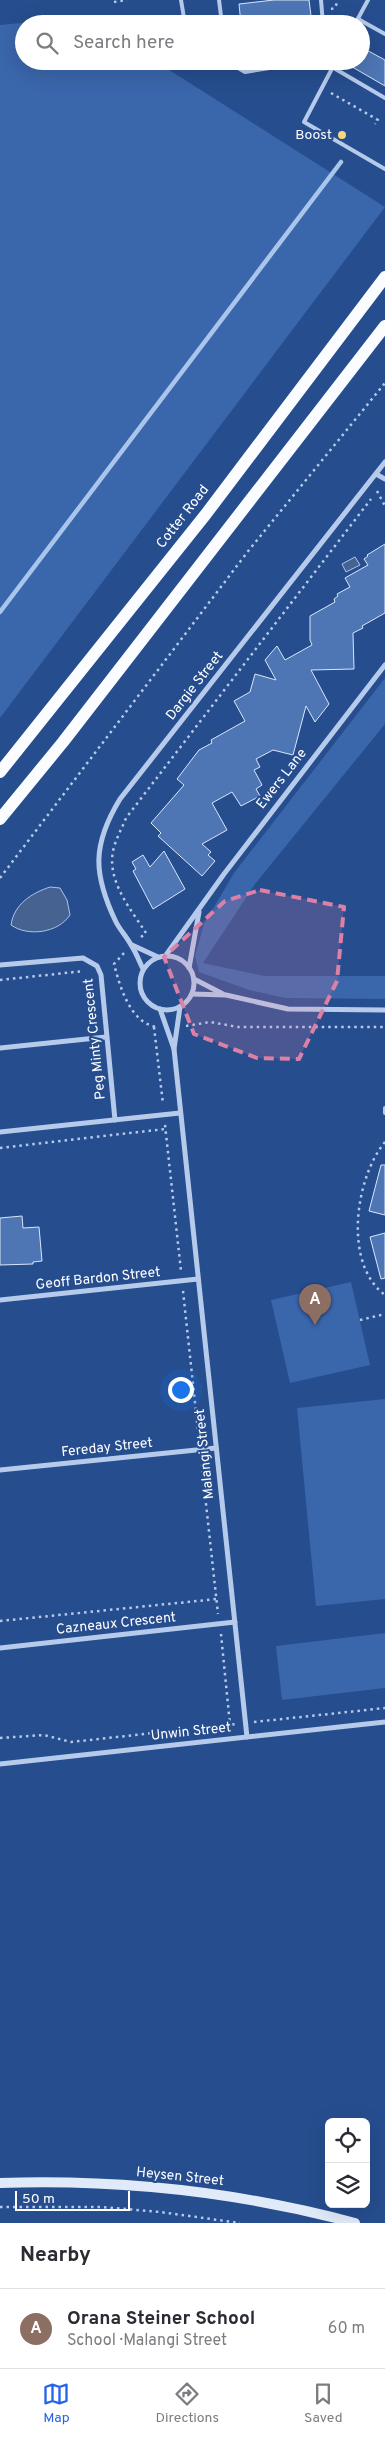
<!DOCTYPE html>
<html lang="en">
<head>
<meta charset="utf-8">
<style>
  body { margin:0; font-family:Overpass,sans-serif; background:#f2f2f3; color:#2b2b33 }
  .controls { position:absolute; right:15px; bottom:15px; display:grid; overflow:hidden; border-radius:8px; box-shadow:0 5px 20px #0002 }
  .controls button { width:45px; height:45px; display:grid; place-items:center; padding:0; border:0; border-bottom:1px solid #e1e1e2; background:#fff; color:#2b2b33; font:25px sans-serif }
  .scale { position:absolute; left:15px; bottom:12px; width:115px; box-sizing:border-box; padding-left:5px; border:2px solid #fff; border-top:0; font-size:14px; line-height:18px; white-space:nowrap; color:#fff; -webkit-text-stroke:4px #264d8e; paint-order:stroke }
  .you { position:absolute; left:180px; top:1389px; width:18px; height:18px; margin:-12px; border:4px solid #fff; border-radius:50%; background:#1a73e8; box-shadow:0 0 0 8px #1a73e833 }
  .badge { display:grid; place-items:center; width:32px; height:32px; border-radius:50%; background:#2563eb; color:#fff; font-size:16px; font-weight:700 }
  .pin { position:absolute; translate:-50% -41px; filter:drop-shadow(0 1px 2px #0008) }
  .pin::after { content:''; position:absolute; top:26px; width:18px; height:15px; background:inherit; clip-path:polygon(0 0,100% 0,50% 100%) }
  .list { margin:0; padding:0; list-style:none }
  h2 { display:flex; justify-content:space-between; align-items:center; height:65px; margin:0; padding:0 20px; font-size:21px }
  h2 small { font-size:16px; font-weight:400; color:#7c7c81 }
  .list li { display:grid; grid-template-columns:32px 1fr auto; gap:15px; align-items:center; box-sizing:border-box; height:80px; padding:0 20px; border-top:1px solid #e1e1e2 }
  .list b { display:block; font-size:19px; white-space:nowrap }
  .list p { margin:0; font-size:16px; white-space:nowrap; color:#7c7c81 }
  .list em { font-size:16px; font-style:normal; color:#7c7c81 }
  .icon { flex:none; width:28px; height:28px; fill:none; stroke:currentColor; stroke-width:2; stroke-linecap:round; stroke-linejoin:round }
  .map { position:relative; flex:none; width:385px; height:2223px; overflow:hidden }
  .search { position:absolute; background:#fff; box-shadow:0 5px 20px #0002; left:15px; right:15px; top:15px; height:55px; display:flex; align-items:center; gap:12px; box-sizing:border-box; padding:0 18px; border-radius:28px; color:#7c7c81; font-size:19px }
  .sheet { height:145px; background:#fff }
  nav { display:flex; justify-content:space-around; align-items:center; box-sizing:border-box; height:70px; border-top:1px solid #e1e1e2; background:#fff; font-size:14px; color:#7c7c81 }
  nav a { display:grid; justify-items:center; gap:2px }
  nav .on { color:#2563eb }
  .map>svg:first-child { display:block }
</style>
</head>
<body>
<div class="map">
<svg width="385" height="2223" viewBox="0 0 385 2223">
  <rect width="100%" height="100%" fill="#264d8e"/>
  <g fill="#3a66ab">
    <polygon points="83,17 95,24 24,24 24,61 155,61 385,207 0,718 0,25"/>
    <polygon points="385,678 385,724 255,884 203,963 264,976 385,976 385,999 285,998 249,990 199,972 195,956 204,924 234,873"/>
    <polygon points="351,1282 370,1365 290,1383 271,1300"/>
    <polygon points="385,1399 385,1599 316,1606 297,1408"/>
    <polygon points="385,1633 385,1688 282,1700 276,1646"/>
  </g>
  <g fill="#466290" stroke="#aac5eb">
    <polygon points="355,557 360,565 346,572 342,564"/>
    <path d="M 50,887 L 60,888 L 67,900 L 70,915 C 58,933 28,937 11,925 C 14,904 32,893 50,887 Z"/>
  </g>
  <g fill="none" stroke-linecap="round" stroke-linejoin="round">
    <polyline stroke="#aac5eb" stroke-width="4.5" points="0,612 341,162"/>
  </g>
  <g fill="#4e76b5" stroke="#dae6f8">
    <polygon points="274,0 309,0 312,24 241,24 239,4"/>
    <polygon points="361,47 385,60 385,86 342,61 361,61"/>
    <polygon points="385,544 385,613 362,626 363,628 353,633 354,669 311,670 329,704 315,722 306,706 293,755 273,750 256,759 260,767 254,770 262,785 256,789 260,796 241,806 232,792 212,803 227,830 202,844 211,852 208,855 215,861 202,876 158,836 161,833 151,823 184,785 177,779 199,750 212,743 211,740 245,721 234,701 250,692 255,674 276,680 265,660 277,646 285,660 312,645 310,640 310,616 335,602 334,599 338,596 337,594 350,587 345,578 368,565 364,559 368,556 367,555"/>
    <polygon points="164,851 185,889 153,909 133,871 136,869 132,862 143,855 150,867"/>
    <polygon points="381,1165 385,1165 385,1215 369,1211"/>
    <polygon points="22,1216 23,1228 39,1227 42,1261 33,1262 33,1264 0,1265 0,1218"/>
    <polygon points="385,1233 385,1278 381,1279 370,1237"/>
  </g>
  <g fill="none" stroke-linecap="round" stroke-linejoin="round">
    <g stroke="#b6cbeb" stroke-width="2.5" stroke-dasharray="2.5 4" stroke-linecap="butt">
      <polyline points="114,2 127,0"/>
      <polyline points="331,9 335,8 338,0"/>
      <polyline points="331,93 378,120 375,124"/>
      <polyline points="377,491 385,506"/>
      <polyline points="0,878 249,550 385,383"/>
      <path d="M 141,937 L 146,933 C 130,908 105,879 114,847 C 117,837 122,828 126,818 L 371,499"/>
      <path d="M 124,953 L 114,964 C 120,987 130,1022 156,1027"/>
      <polyline points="0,980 84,971"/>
      <polyline points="186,1026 210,1022 238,1027 385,1027"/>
      <polyline points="154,1027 163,1104"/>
      <polyline points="165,1125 181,1271"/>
      <path d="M 385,1142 C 355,1178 343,1264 385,1295"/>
      <polyline points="0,1148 165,1129"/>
      <polyline points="183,1291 199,1440"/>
      <polyline points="360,1320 385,1314"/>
      <polyline points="201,1458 218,1614"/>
      <polyline points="0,1621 217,1599"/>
      <polyline points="221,1634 230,1725"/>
      <polyline points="254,1722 385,1708"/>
      <polyline points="0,1738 44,1735 71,1742 236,1724"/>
      <polyline points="0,2207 102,2207 160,2212 240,2223"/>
    </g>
    <g stroke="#b6cbeb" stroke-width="4">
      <polyline points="181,0 185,24"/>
      <polyline points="219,0 222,24"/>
      <polyline points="321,0 323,24"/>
      <polyline points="358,19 385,34"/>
      <polyline points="355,24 368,0"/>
      <polyline points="226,61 245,72 313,61"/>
      <polyline points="336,61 304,122 385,169"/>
      <polyline points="332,67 385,98"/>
      <polyline points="385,1108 385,1113"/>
    </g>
    <g stroke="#b6cbeb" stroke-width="5">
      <polyline points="376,474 385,479"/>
      <polyline points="132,945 158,957"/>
      <polyline points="166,955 224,874 385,665"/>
      <circle cx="167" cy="983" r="27"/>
      <polyline points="0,965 83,958 97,966 101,975 115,1120"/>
      <polyline points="189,968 199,912"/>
      <path d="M 143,969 C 139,961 136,952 131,945 C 127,937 120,930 116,922 C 93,874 92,845 120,799 L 385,462"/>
      <polyline points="194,979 223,994"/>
      <polyline points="192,994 226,995 288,1009 385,1010"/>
      <polyline points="160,1009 174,1049 247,1737"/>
      <polyline points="0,1048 106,1037"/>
      <polyline points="174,1049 180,1007"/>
      <polyline points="0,1132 180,1113"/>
      <polyline points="0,1300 198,1279"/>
      <polyline points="0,1470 216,1448"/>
      <polyline points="0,1648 235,1622"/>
      <polyline points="0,1764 385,1722"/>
    </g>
    <path stroke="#e1eaf9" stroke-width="10" d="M 0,2183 C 120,2179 239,2192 355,2223"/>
    <g stroke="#fafcff" stroke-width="12">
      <polyline points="0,772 206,514 385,277"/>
      <polyline points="0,819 63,742 385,326"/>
    </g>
  </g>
  <path fill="#dd80a5" fill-opacity="0.2" stroke="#dd80a5" stroke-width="4" stroke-dasharray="10 6" stroke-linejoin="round" d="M 260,890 L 344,907 L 337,981 L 299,1059 L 257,1058 L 194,1034 L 164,957 L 225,901 Z"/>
  <circle fill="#f4d87a" stroke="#264d8e" stroke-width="2" cx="342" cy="135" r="5"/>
  <g text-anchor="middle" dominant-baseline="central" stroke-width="4.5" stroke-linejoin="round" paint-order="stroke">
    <g font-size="14" fill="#fff" stroke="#264d8e" text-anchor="end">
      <text x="332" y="135">Boost</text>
    </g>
    <g font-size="14" fill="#fff" stroke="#264d8e">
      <text transform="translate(183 517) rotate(-52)">Cotter Road</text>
      <text transform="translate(195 686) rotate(-52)">Dargie Street</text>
      <text transform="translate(282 779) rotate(-52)">Ewers Lane</text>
      <text transform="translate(95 1039) rotate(-96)">Peg Minty Crescent</text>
      <text transform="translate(98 1279) rotate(-6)">Geoff Bardon Street</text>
      <text transform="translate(107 1448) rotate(-6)">Fereday Street</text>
      <text transform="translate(205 1454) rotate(-96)">Malangi Street</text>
      <text transform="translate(116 1624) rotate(-6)">Cazneaux Crescent</text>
      <text transform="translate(191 1732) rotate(-6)">Unwin Street</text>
      <text transform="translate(180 2177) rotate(6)">Heysen Street</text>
    </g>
  </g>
</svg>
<div class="controls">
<button><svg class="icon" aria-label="locate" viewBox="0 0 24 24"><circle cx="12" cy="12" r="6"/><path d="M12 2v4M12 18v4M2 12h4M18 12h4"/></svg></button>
<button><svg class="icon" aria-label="layers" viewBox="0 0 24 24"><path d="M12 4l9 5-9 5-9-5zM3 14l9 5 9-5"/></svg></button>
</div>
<div class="scale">50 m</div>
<div class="you"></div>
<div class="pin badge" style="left:315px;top:1325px;background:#8d6e63">A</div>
<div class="search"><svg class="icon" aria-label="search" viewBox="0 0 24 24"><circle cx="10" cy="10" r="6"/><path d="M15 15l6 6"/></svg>Search here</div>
</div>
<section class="sheet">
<h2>Nearby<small></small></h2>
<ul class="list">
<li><span class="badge" style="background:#8d6e63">A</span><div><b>Orana Steiner School</b><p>School · Malangi Street</p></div><em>60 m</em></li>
</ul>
</section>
<nav>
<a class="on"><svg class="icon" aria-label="map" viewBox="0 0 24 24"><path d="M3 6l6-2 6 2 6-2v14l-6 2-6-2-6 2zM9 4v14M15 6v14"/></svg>Map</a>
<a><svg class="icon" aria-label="directions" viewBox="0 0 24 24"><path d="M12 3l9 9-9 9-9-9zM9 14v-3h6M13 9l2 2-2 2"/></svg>Directions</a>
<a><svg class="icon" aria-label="saved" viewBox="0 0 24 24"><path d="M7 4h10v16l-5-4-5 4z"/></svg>Saved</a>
</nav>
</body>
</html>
